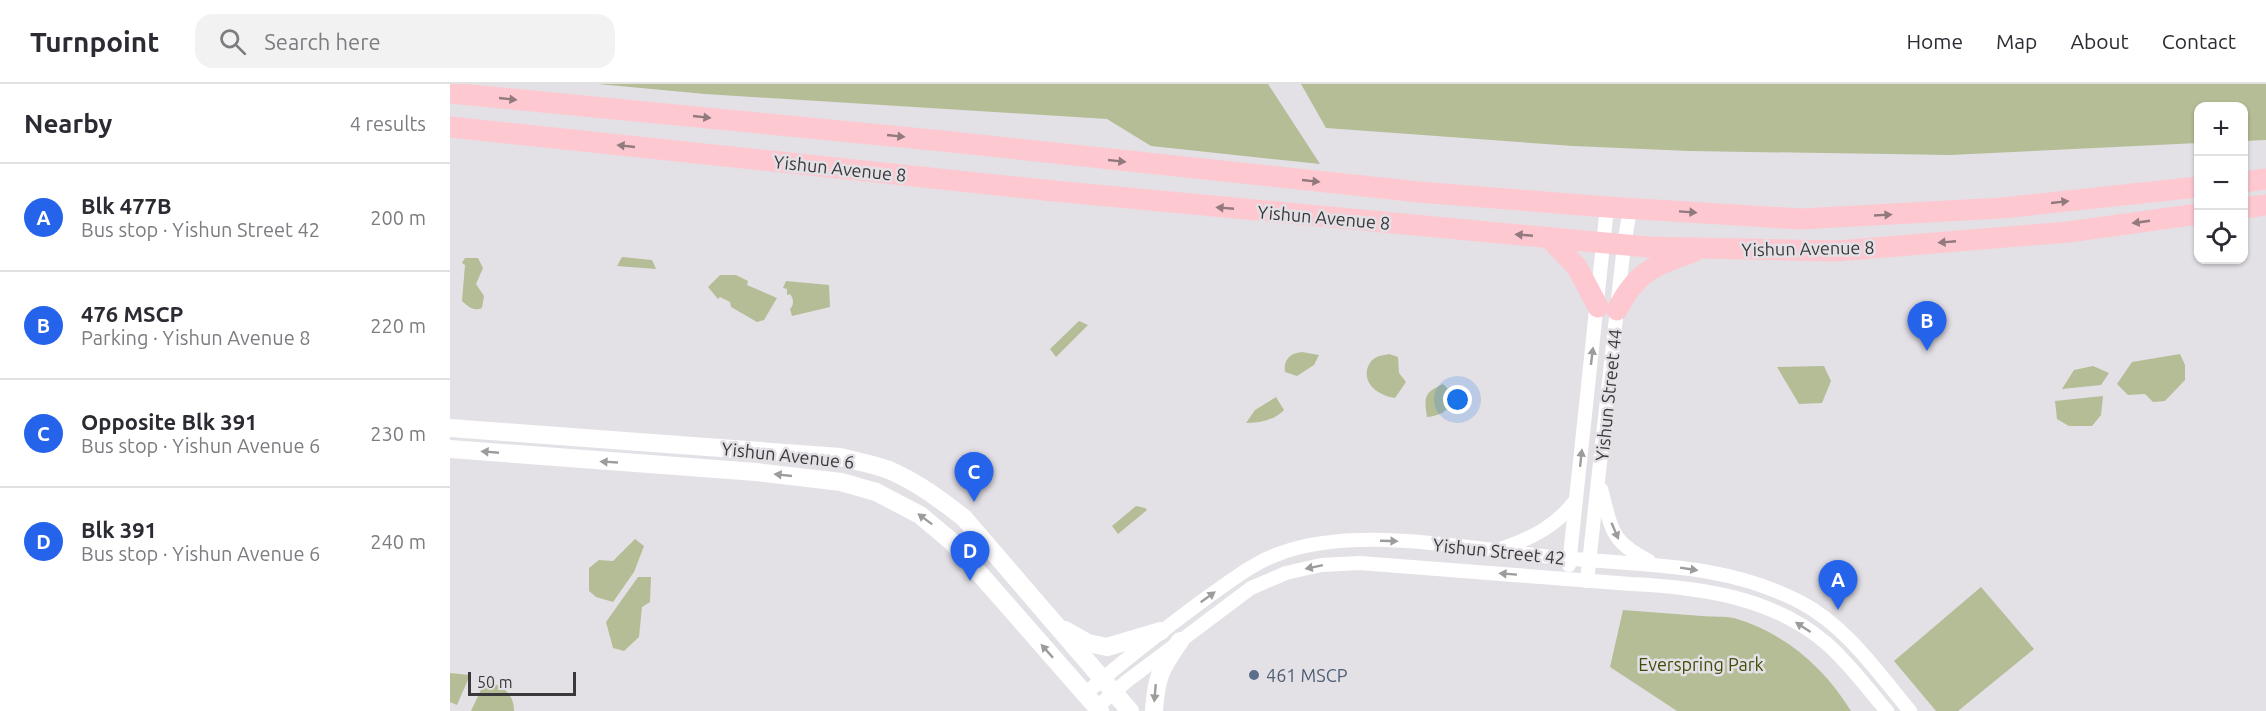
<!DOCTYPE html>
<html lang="en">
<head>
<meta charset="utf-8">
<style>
  body { margin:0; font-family:Ubuntu,sans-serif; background:#f2f2f3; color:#2b2b33 }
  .controls { position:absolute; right:18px; top:18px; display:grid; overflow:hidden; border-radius:12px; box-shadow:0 2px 4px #0004 }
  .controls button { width:54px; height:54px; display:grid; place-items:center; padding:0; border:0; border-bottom:2px solid #e1e1e2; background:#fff; color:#2b2b33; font:30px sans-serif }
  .scale { position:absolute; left:18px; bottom:15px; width:108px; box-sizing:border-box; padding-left:6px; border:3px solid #3a383a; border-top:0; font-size:16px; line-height:21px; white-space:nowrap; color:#3a383a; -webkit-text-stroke:4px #e4e1e6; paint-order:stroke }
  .you { position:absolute; left:1008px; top:316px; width:21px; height:21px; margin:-15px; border:4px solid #fff; border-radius:50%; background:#1a73e8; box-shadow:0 0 0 9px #1a73e833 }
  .badge { display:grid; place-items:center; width:39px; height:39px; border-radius:50%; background:#2563eb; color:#fff; font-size:20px; font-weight:700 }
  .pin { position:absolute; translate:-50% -50px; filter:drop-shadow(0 2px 3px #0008) }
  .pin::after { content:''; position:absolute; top:32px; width:21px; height:18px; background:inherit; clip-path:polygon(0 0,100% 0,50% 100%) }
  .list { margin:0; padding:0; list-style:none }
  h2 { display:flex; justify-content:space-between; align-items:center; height:78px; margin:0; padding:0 24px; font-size:26px }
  h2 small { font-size:20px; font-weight:400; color:#7c7c81 }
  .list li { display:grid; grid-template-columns:39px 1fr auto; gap:18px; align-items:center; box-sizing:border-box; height:108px; padding:0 24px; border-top:2px solid #e1e1e2 }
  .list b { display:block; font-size:22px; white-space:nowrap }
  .list p { margin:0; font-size:20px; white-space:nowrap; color:#7c7c81 }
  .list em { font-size:20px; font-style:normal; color:#7c7c81 }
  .icon { flex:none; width:33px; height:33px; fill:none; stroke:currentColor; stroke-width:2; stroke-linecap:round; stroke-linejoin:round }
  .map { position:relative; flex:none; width:1816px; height:627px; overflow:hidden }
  header { display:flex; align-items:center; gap:36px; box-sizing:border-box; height:84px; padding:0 30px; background:#fff; border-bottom:2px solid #e1e1e2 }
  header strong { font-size:28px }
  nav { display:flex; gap:33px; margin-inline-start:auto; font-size:21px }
  .search { width:420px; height:54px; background:#f2f2f3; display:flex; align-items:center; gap:15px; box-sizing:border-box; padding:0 21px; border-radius:18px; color:#7c7c81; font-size:22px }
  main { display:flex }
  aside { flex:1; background:#fff }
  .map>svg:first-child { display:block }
</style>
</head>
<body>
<header>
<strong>Turnpoint</strong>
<div class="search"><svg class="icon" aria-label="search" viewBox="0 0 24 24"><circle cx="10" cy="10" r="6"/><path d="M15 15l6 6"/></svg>Search here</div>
<nav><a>Home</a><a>Map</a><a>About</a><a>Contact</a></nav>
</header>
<main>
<aside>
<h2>Nearby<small>4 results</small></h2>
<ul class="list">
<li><span class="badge">A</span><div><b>Blk 477B</b><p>Bus stop · Yishun Street 42</p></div><em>200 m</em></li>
<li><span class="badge">B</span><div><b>476 MSCP</b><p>Parking · Yishun Avenue 8</p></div><em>220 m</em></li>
<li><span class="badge">C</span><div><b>Opposite Blk 391</b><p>Bus stop · Yishun Avenue 6</p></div><em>230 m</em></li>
<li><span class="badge">D</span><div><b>Blk 391</b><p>Bus stop · Yishun Avenue 6</p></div><em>240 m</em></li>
</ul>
</aside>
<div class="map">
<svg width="1816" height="627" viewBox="0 0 1816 627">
  <rect width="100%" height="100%" fill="#e4e1e6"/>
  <g fill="#b4bd96">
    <polygon points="148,0 818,0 870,80 701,62 657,35 255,10"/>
    <polygon points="851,0 1816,0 1816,56 1794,57 1794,22 1748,22 1748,59 1500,71 1240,67 1123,62 876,44"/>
    <polygon points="172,173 202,176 206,185 167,182"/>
    <path d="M 15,174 L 28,174 L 33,184 L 26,200 L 34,212 L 32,224 C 23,228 18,222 12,217 L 15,181 L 12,179 Z"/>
    <polygon points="270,191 286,191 298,197 297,201 327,214 314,236 307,238 281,223 280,218 270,213 268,215 258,203"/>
    <path d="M 336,197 L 379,201 L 380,223 L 342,232 L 340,225 C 344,221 344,215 340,210 L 337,211 L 337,205 L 333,204 Z"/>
    <polygon points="629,237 638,241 606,273 600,265"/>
    <path d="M 852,268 L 869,271 L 864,281 L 847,292 L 835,288 C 833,276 840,269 852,268 Z"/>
    <path d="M 939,270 L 948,273 L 949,289 L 956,298 L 945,314 C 932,312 914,303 917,286 C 918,282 920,277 925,274 C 928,272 934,271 939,270 Z"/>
    <polygon points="1730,270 1735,281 1735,296 1715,317 1703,318 1695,310 1678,311 1667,300 1682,278"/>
    <polygon points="1374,282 1381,297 1372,319 1349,320 1327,283"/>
    <polygon points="1643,282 1659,289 1651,301 1612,305 1624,286"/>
    <path d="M 993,300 L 998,305 L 1004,306 C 1006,323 992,332 977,333 C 974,312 974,309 993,300 Z"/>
    <polygon points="1653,312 1651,331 1642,342 1619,342 1607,335 1605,317"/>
    <path d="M 826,313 L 834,326 C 825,336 809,339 796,339 L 805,326 Z"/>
    <polygon points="686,422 695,424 697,426 668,450 662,442"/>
    <polygon points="185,455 194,462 184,488 163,518 146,513 139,507 139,484 149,476 163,477"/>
    <polygon points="188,493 201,493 200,518 192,523 189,553 174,567 163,564 156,538"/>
    <polygon points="1531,503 1584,565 1508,627 1486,627 1444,577"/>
    <path d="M 1173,526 C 1199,528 1225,530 1252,532 C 1262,533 1274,532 1284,534 C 1335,549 1374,583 1401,627 L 1227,627 L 1160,583 Z"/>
    <polygon points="0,589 20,591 7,621 0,618"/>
    <path d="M 35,597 C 52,601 64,609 64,627 L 21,627 Z"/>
  </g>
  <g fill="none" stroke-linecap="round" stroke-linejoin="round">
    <g stroke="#fff" stroke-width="14">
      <path d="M 1151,405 C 1162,444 1159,457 1199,477"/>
      <path d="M 1053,464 C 1082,454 1106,442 1125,417"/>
      <polyline points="1119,481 1157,123"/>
      <polyline points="1137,497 1174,161 1180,125"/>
      <path d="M 635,610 C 675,575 717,543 759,512 C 782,496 804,478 831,469 C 908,441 1021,465 1103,473 C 1188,482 1273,477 1352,519 C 1397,543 1428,589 1460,627"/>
      <path d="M 647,623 L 677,597 L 801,504 L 836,489 L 871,481 L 910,479 L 1181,500 C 1248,503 1323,513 1376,559 C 1399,579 1417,604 1437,627"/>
    </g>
    <g stroke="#fff" stroke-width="18">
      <path d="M 0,344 L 390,373 C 406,377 423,380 439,386 C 467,398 491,416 514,434 L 680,627"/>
      <polyline points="0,365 306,388 391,398 426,408 470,431 501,457 650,627"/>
      <polyline points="615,546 638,559 657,563 711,547"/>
      <path d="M 704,627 C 706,593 711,584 730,557"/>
    </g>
    <g stroke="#fdc8d0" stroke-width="21">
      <polyline points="0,9 493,57 969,108 1157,123 1350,135 1552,124 1748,103"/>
      <polyline points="0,43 604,107 1198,163 1387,167 1618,148 1748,130"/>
      <polyline points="1794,98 1816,95"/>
      <polyline points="1794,124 1816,121"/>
      <polyline points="1099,154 1127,183 1148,223"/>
      <path d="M 1167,226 C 1187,187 1203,182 1243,168"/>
    </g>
  </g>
  <defs><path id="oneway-solid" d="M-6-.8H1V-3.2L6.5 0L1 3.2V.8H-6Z" transform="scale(1.5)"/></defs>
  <g fill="#92797e">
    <use href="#oneway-solid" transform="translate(58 15) rotate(6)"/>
    <use href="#oneway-solid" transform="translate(252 33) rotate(6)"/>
    <use href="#oneway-solid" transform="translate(446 52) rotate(6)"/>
    <use href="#oneway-solid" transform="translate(176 62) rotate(-174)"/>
    <use href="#oneway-solid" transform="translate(667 77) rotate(6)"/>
    <use href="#oneway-solid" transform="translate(861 97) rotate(6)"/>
    <use href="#oneway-solid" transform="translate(1610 118) rotate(-6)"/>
    <use href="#oneway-solid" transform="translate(775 124) rotate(-175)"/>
    <use href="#oneway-solid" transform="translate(1238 128) rotate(4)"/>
    <use href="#oneway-solid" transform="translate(1433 131) rotate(-3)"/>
    <use href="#oneway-solid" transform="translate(1691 138) rotate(172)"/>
    <use href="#oneway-solid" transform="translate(1074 151) rotate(-175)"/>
    <use href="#oneway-solid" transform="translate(1497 158) rotate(175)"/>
  </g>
  <g fill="#9c9c9c">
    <use href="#oneway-solid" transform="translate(1142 272) rotate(-83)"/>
    <use href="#oneway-solid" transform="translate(40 368) rotate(-175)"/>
    <use href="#oneway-solid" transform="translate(1131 374) rotate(-84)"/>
    <use href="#oneway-solid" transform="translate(159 378) rotate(-177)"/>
    <use href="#oneway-solid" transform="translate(333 391) rotate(-174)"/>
    <use href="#oneway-solid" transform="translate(475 435) rotate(-143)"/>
    <use href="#oneway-solid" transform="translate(1165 447) rotate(67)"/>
    <use href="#oneway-solid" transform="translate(939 457) rotate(2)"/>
    <use href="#oneway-solid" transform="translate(864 483) rotate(168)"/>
    <use href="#oneway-solid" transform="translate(1239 485) rotate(9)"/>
    <use href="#oneway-solid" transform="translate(1058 490) rotate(-176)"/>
    <use href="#oneway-solid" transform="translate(758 513) rotate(-36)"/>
    <use href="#oneway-solid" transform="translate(1353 543) rotate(-147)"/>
    <use href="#oneway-solid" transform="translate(597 567) rotate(-132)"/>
    <use href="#oneway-solid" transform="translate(705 609) rotate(95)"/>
  </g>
  <circle fill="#5c6f8a" stroke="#e4e1e6" stroke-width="2" cx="804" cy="591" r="6"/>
  <g text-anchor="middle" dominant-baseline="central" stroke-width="5" stroke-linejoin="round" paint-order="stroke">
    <g font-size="18" fill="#3a383a" stroke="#e4e1e6">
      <text transform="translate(390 84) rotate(6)">Yishun Avenue 8</text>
      <text transform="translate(874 133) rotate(5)">Yishun Avenue 8</text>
      <text transform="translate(1358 164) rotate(-1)">Yishun Avenue 8</text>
      <text transform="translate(1158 311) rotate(-84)">Yishun Street 44</text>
      <text transform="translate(338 371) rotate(6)">Yishun Avenue 6</text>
      <text transform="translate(1049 467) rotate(6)">Yishun Street 42</text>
    </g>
    <g font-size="18" fill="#424c09" stroke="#e4e1e6">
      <text x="1251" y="580">Everspring Park</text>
    </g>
    <g font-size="18" fill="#4e5e75" stroke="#e4e1e6" text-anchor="start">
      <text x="816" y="591">461 MSCP</text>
    </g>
  </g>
</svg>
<div class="controls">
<button>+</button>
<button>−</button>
<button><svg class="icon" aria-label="locate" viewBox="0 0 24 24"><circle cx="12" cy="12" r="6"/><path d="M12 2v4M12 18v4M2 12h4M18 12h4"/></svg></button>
</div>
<div class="scale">50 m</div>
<div class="you"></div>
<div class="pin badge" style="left:1388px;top:526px">A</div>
<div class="pin badge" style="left:1477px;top:267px">B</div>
<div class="pin badge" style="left:524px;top:418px">C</div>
<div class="pin badge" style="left:520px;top:497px">D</div>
</div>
</main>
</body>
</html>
